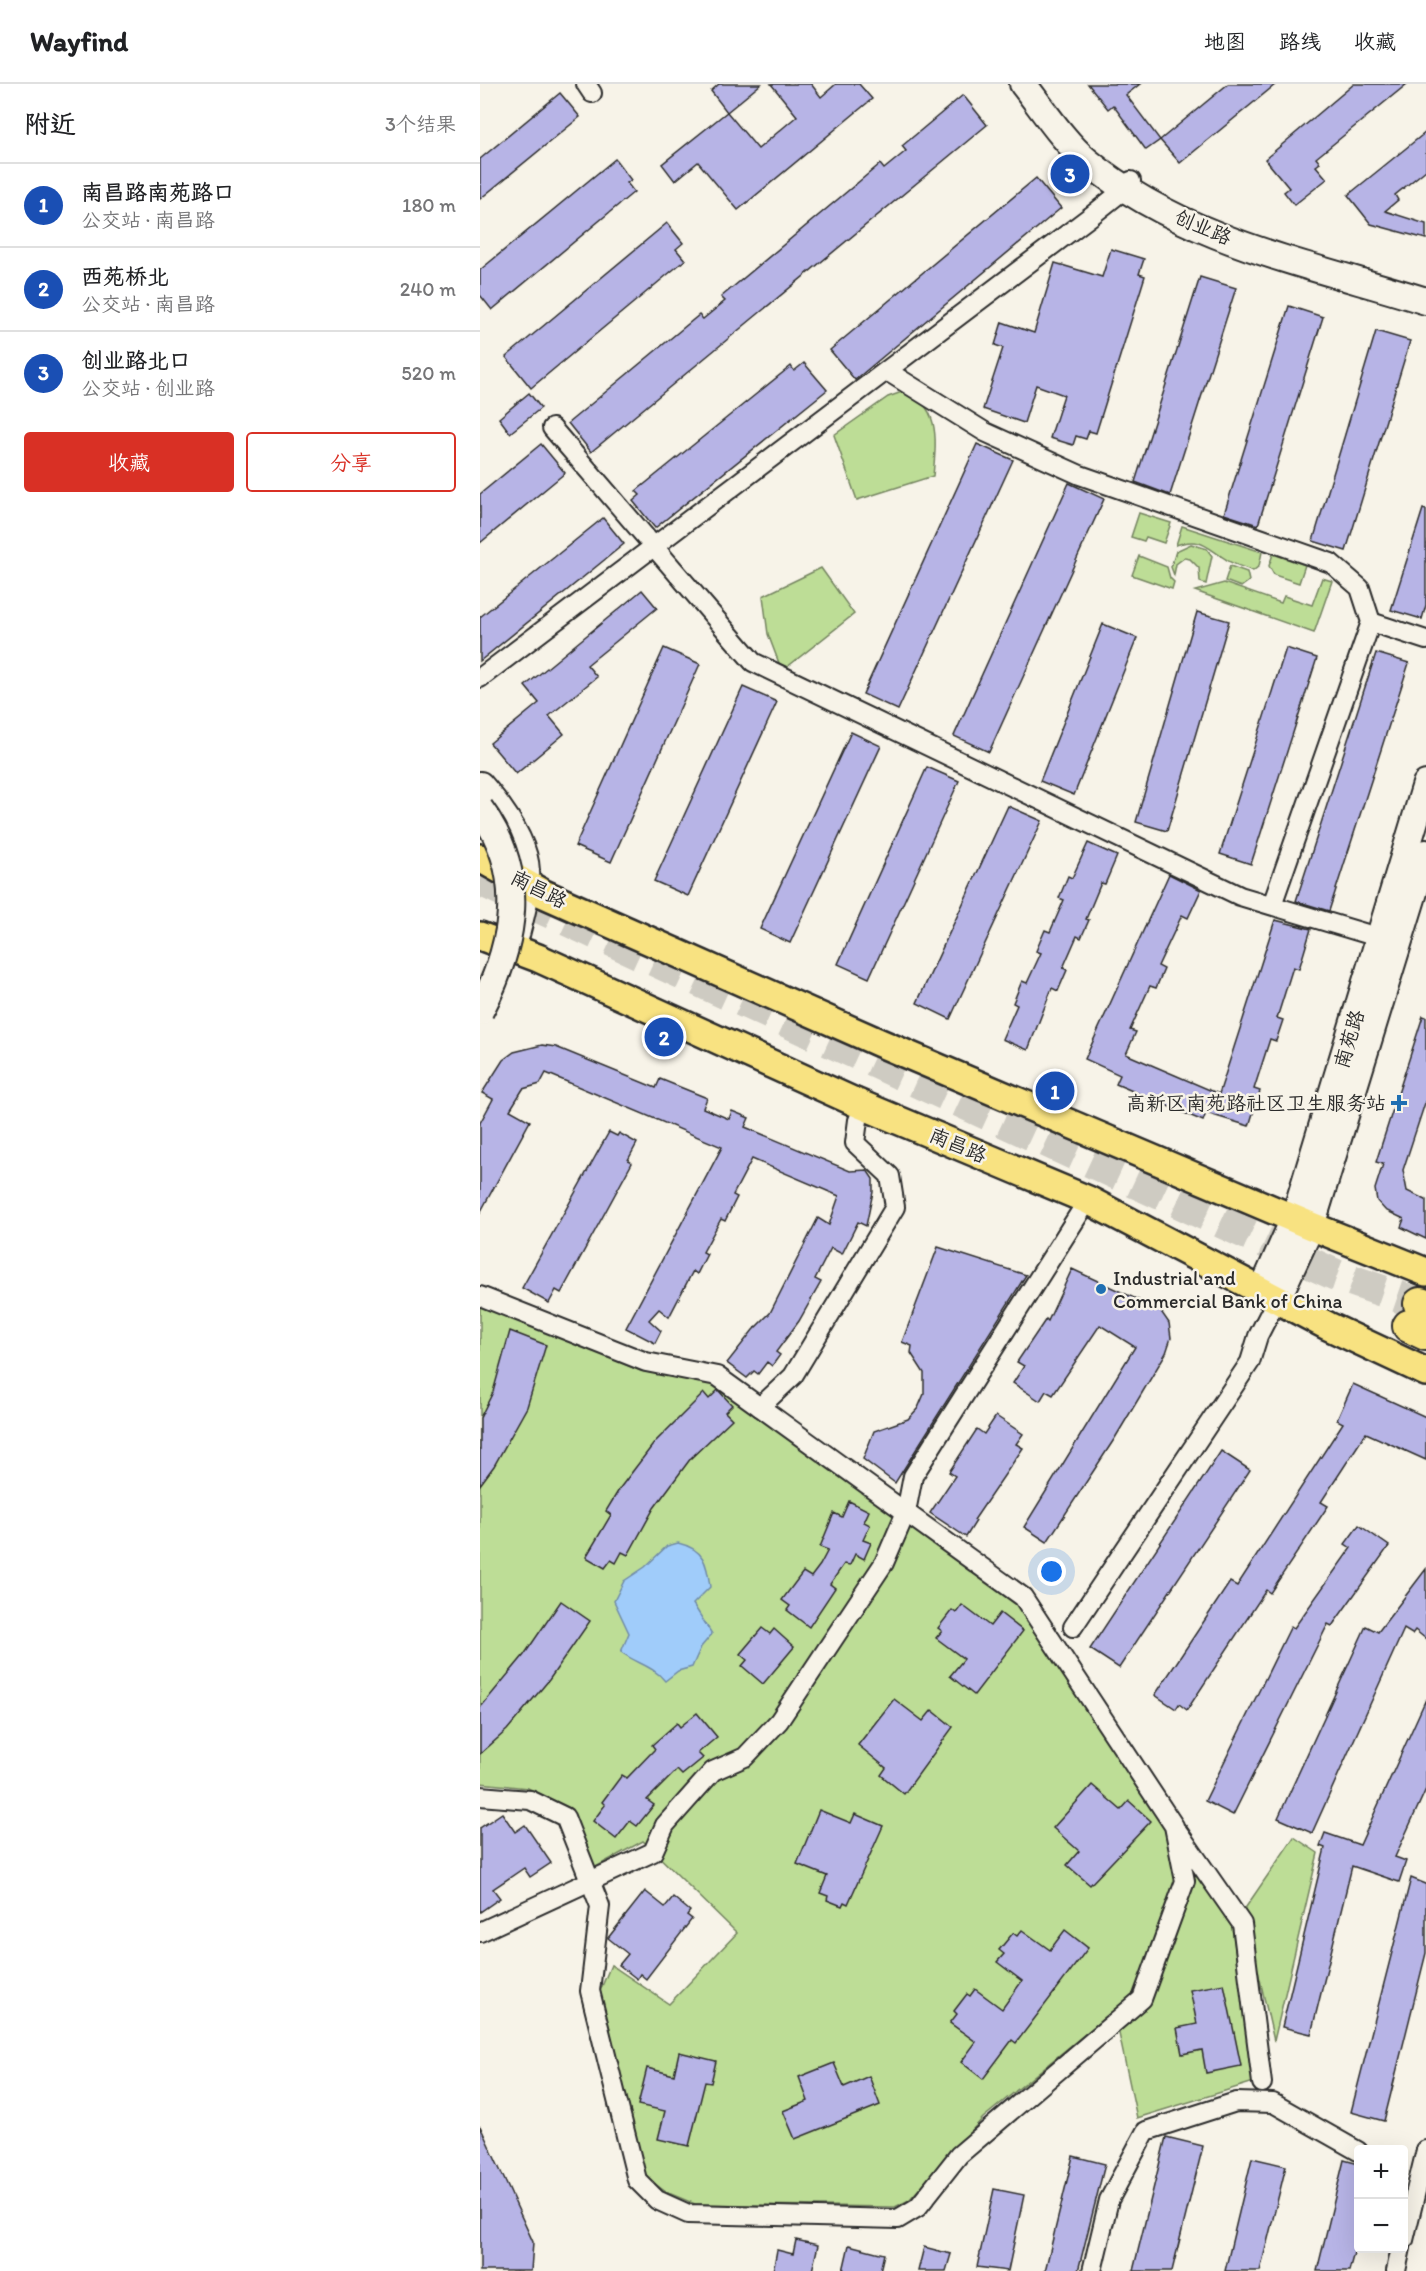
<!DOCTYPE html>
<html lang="zh">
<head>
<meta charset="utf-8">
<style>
  body { margin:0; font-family:Itim,"LXGW WenKai TC",sans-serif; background:#f6f6f6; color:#202124 }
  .controls { position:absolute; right:18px; bottom:18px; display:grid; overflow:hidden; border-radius:6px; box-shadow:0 6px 24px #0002 }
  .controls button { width:54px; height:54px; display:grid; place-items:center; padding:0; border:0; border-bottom:2px solid #e0e0e0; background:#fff; color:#202124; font:30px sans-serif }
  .you { position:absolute; left:572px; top:1488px; width:21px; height:21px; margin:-15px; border:4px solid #fff; border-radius:50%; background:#1a73e8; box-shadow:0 0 0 9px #1a73e833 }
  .badge { display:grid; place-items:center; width:39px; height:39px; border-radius:50%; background:#d93025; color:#fff; font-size:20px; font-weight:700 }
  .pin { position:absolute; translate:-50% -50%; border:3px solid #fff; box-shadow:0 2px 6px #0006 }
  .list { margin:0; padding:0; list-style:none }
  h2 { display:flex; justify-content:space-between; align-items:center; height:78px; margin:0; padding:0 24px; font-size:26px }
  h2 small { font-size:20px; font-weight:400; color:#757577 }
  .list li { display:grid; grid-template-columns:39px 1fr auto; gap:18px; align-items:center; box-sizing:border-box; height:84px; padding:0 24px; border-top:2px solid #e0e0e0 }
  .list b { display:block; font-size:22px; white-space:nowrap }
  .list p { margin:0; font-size:20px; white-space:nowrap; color:#757577 }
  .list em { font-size:20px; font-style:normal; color:#757577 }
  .actions { display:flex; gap:12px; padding:18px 24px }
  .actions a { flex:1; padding:14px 0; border:2px solid #d93025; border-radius:6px; text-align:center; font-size:21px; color:#d93025 }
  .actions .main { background:#d93025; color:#fff }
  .map { position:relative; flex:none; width:946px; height:2187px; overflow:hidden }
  header { display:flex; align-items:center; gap:36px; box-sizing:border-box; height:84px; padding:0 30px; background:#fff; border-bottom:2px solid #e0e0e0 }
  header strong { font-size:28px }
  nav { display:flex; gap:33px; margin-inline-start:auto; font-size:21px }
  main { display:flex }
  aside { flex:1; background:#fff }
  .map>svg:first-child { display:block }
</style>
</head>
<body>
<header>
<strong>Wayfind</strong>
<nav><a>地图</a><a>路线</a><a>收藏</a></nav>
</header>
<main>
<aside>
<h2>附近<small>3个结果</small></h2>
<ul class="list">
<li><span class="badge" style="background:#1a4fb4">1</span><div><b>南昌路南苑路口</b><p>公交站 · 南昌路</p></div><em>180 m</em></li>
<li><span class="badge" style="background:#1a4fb4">2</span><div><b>西苑桥北</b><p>公交站 · 南昌路</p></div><em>240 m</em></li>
<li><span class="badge" style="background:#1a4fb4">3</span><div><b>创业路北口</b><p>公交站 · 创业路</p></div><em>520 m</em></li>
</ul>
<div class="actions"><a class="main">收藏</a><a>分享</a></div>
</aside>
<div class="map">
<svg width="946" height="2187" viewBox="0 0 946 2187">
  <rect width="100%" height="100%" fill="#f7f3e8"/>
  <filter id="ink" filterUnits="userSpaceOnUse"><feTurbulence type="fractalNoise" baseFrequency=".0167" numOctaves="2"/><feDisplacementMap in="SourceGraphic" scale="12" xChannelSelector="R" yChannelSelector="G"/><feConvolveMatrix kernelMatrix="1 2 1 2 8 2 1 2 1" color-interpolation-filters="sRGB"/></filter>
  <g filter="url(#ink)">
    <g fill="#bddd96" stroke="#748460" stroke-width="1.5">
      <path d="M 422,308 C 462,319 456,359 453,392 L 377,416 L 354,351 L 408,313 Z"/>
      <polygon points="659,429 691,439 684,459 666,453 664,457 651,453"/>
      <path d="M 702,442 L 782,468 L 779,482 L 773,487 C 764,483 754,481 747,476 C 727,464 721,452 696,461 Z"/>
      <polygon points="711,460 727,465 732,472 726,500 720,498 719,484 710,475 704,474 696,480 694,491 691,483 696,467"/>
      <polygon points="793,470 825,481 819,499 794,491 789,482"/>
      <polygon points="659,472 687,483 690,494 694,498 692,505 652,491"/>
      <polygon points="750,482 767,488 769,497 761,503 745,497"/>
      <polygon points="341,484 374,530 302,587 288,550 283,512"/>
      <polygon points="842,494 852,497 834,549 715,507 744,499 801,519 804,512 832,521"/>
      <polygon points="0,1220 161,1287 239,1301 537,1517 752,1843 774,1998 657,2034 634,1926 503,2034 429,2116 415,2123 215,2120 186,2108 163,2091 120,1907 131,1881 189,1920 257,1849 163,1757 114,1784 91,1725 48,1704 0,1699"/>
      <polygon points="814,1753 838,1769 794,1957 764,1826"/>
    </g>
    <path fill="#a0ccfa" stroke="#718ca7" stroke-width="1.5" d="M 198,1459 C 224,1465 227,1479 230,1503 L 213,1520 L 232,1550 L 221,1563 L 212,1583 L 198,1587 L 185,1597 C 172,1581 157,1580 141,1568 L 149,1549 L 134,1517 L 144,1497 L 165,1483 L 187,1462 Z"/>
    <g fill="#b7b4e6" stroke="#2b2b2b" stroke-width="1.5">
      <polygon points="239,0 281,0 247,28 231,7"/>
      <polygon points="291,0 331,0 341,13 356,0 379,0 392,15 258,126 218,78 195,97 182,80 247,28 278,65 317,32"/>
      <polygon points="608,0 660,0 646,11 680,56 666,66 633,21 628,25"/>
      <polygon points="748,0 796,0 700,79 680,56"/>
      <polygon points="874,0 927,0 836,74 840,79 836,82 847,95 814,121 804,108 809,104 785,75"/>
      <polygon points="80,9 100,33 0,115 0,75"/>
      <polygon points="483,11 507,41 111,368 88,339 219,231 223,235 245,217 241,213 400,80 404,85 426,67 422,62"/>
      <polygon points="946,48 946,86 915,111 918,116 905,127 946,140 946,155 891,140 868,111"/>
      <polygon points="135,75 151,96 147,99 154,108 12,226 0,211 0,186"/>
      <polygon points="556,94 581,124 375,296 350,266"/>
      <polygon points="187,139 203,159 196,165 205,176 51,304 26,273"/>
      <polygon points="631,165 664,175 659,190 665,192 616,349 609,347 606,355 596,352 593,361 570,354 584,311 556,301 544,339 503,325 523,264 515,261 522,238 554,249 575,179 622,193"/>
      <polygon points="720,193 756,204 690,411 655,398"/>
      <polygon points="809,222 843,233 778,441 744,430"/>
      <polygon points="896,247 930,257 866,467 833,457"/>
      <polygon points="324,279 347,306 175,444 153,417 160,411 156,407 311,282 314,287"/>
      <polygon points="49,309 61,324 30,349 19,334"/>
      <polygon points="61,360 85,389 0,459 0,410"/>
      <polygon points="497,360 533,376 418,626 383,610"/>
      <polygon points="589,399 624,415 509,668 474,652"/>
      <polygon points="943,425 946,426 946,521 942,535 911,526"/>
      <polygon points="123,434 144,460 0,577 0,533"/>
      <polygon points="162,506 177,524 107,581 117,593 69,632 84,650 36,690 10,659 59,619 45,602"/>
      <polygon points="717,528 749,537 687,747 656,738"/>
      <polygon points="623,540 657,554 594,711 560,697"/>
      <polygon points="184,564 220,580 131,778 95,762"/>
      <polygon points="806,564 837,574 771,780 740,770"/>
      <polygon points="896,569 929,579 849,827 816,817"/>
      <polygon points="263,603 297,618 208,812 174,797"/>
      <polygon points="371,648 401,662 310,859 280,845"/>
      <polygon points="447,683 479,697 389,894 358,880"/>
      <polygon points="528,722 562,737 470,935 437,919"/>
      <polygon points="608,759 637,772 625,800 621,799 606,835 609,836 601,854 597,852 583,884 587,886 578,907 572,904 548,966 522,955 537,921 533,919 542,897 547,899 561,869 556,867 565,846 570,848 584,816 579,814 588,792 592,794"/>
      <polygon points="689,790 721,806 708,834 702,831 678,882 684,885 676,904 670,902 650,946 656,948 646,970 739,1010 795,836 831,845 819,885 813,883 797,934 803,936 796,957 790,955 774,1005 780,1007 769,1042 726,1029 723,1037 636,1000 640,991 605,975"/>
      <polygon points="943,932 946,933 946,1016 923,1086 927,1107 946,1116 946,1155 921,1143 924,1135 905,1126 897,1117 895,1105 903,1080 896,1078"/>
      <polygon points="62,961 76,963 176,1004 180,995 227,1014 223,1024 249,1035 252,1027 269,1034 265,1043 370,1087 387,1086 393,1095 393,1108 386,1142 378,1138 362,1170 351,1164 335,1195 341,1198 319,1237 296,1268 300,1271 292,1282 287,1278 278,1290 274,1287 267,1294 247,1279 273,1246 290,1229 338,1134 349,1141 359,1112 272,1075 253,1111 257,1113 245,1137 241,1135 223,1168 227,1170 217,1190 213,1187 189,1233 179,1225 169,1236 181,1247 175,1259 146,1244 242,1063 66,989 60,1000 43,1005 30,1026 50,1037 0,1129 0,1039 13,1015 2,1009 23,976 34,968"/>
      <polygon points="129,1048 137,1052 139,1049 157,1059 148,1076 152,1079 81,1209 76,1206 69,1219 42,1204"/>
      <polygon points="458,1163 546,1191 415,1399 383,1375 394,1347 428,1335 438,1324 444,1310 444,1289 431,1269 432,1262 422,1258"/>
      <polygon points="592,1185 680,1226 689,1239 691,1254 686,1269 635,1354 567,1458 544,1443 655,1263 620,1241 573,1311 566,1307 560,1317 533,1299 544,1282 537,1278 566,1235 568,1237"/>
      <polygon points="30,1247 66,1261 47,1323 14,1382 0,1401 0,1334 13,1308"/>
      <polygon points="873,1300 946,1333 946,1376 886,1349 841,1418 848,1422 790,1509 786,1506 707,1626 699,1620 696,1625 675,1611 750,1498 757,1502 863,1339 857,1336"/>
      <polygon points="238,1306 252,1321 245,1328 252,1335 211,1374 174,1424 148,1471 142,1468 136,1479 131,1476 125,1484 106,1473 131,1431 126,1427 140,1404 175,1358 224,1309 229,1315"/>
      <polygon points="516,1332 543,1350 536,1360 543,1364 494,1436 496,1437 486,1453 450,1429 475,1392 469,1388 497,1345 504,1350"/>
      <polygon points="741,1367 770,1386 639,1584 610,1565"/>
      <polygon points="369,1417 389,1427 384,1438 390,1441 383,1456 391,1459 384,1475 375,1470 370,1481 364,1480 350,1500 355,1504 329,1543 307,1526 310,1522 302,1516 323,1488 331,1493 340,1481 348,1466 340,1463 354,1429 362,1433"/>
      <polygon points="879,1441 909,1462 852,1542 848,1540 753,1731 725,1717 811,1542 814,1544 871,1464 865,1460"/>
      <polygon points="946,1485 946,1555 935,1546 932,1550 924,1545 832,1749 798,1734 886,1542 898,1548"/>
      <polygon points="81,1517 110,1537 69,1596 27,1646 0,1670 0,1624 44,1571"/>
      <polygon points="482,1521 510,1542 520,1529 543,1547 494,1611 470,1592 484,1575 456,1554 462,1547 458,1544 472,1526 476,1529"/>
      <polygon points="282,1544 290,1550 294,1545 314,1563 283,1600 262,1582 267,1576 260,1570"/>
      <polygon points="414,1615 443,1637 452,1626 473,1643 424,1710 401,1691 406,1684 378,1661"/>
      <polygon points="946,1615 946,1705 915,1773 926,1777 919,1798 872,1782 831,1950 802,1943 845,1764 840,1762 845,1749 880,1761"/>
      <polygon points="217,1629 237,1653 218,1669 223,1674 202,1691 197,1686 167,1716 174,1721 157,1742 150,1737 136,1755 113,1737 125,1721 122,1718 142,1691 147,1694 175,1665 172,1661 197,1639 200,1643"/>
      <polygon points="612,1701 641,1726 649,1717 671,1737 610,1801 587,1781 599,1767 573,1744"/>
      <polygon points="339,1726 371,1739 375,1730 403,1742 368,1820 364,1818 362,1822 347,1816 348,1812 340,1809 347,1792 317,1780"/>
      <polygon points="22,1729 35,1748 45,1741 71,1779 50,1793 44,1784 13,1805 20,1814 0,1828 0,1744"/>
      <polygon points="931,1794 946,1800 946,1869 904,2037 871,2028"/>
      <polygon points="165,1807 185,1823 193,1813 210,1827 207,1831 212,1835 166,1895 160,1890 157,1895 139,1881 148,1870 128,1854"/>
      <polygon points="542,1846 570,1866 585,1846 608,1864 536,1959 532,1956 503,1995 481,1978 496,1958 470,1939 477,1930 474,1927 487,1910 490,1912 495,1905 522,1925 542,1897 517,1878 524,1870 519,1866 533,1849 537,1852"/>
      <polygon points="744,1900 761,1982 726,1989 722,1966 702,1970 697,1944 717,1940 710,1906"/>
      <polygon points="199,1968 236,1977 231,1999 225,1998 209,2062 178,2055 185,2027 158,2021 167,1984 194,1991"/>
      <polygon points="354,1979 364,2003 389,1992 400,2021 315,2055 303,2027 328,2017 319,1993"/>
      <polygon points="0,2042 53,2158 51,2187 0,2187"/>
      <polygon points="686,2053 723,2062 692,2187 653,2187"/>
      <polygon points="593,2072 625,2080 598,2187 565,2187"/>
      <polygon points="772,2074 806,2082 780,2187 745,2187"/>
      <polygon points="864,2076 879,2080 879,2150 869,2187 837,2187"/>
      <polygon points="514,2105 544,2111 528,2187 497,2183"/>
      <polygon points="316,2156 338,2161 332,2187 293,2187 297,2166 313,2170"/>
      <polygon points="369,2161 404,2170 400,2187 363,2187"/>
      <polygon points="444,2163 471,2170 466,2187 438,2187"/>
    </g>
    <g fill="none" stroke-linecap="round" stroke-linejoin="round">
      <polyline stroke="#cecbc2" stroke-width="32" stroke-dasharray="32 16" stroke-linecap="butt" points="0,796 856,1191 940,1220"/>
      <defs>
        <g id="street">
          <polyline points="106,0 112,9"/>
          <polyline points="407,287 505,348 600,391 851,479 880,504 891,538 792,821"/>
          <polyline points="72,344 273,578 760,812 904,855"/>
          <polyline points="891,538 946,556"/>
          <polyline points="0,594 611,132 645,105 651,97"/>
          <polyline points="0,1212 166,1278 237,1292 543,1513 694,1742 705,1797 662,1915 479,2071 438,2123 418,2135 208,2130 177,2116 157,2096 110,1907 120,1822 85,1733 50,1716 0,1712"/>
          <polyline points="280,1323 313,1292 415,1123 410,1092 375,1059 378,1036"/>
          <polyline points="593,1543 770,1278 778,1252 797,1215"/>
          <polyline points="698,1748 762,1840 782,1999"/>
          <polyline points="0,1848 173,1768 185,1741 233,1687 265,1673 299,1637 404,1479 426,1428 433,1392 608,1116"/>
          <polyline points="924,2156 946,2066"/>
          <polyline points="612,2187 629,2116 666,2047 756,2018 793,2019 878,2067"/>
          <polyline points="916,2187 921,2164"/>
        </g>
        <g id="secondary">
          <path d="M 543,0 C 562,24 584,58 607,77 C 702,156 831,181 946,217"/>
          <path d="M 0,701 C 19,723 45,757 46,787 C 48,809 41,830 36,851"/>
          <polyline points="782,1207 814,1135 946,700"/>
          <polyline points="797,1215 831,1142 946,769"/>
        </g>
        <g id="primary">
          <polyline points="0,774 64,810 400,959 831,1142 946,1188"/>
          <polyline points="0,852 58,874 375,1018 608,1116 848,1242 946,1288"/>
        </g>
        <g id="highway">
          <polyline points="940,1220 946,1222"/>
          <polyline points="929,1242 946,1250"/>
        </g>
      </defs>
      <use href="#street" stroke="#2b2b2b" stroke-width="22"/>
      <use href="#secondary" stroke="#2b2b2b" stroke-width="30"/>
      <use href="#primary" stroke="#2b2b2b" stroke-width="32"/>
      <use href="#highway" stroke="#2b2b2b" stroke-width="36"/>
      <use href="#street" stroke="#f7f3e8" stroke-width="18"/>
      <use href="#secondary" stroke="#f7f3e8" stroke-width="26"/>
      <use href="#primary" stroke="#f8e281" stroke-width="27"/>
      <use href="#highway" stroke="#f8e281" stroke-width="32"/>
      <defs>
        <path id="secondary-bridge" d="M 0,725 C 48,790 35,860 0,927"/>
      </defs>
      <use href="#secondary-bridge" stroke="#2b2b2b" stroke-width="30" stroke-linecap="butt"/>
      <use href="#secondary-bridge" stroke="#f7f3e8" stroke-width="26"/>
    </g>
  </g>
  <g fill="#1f6fb2" stroke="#f7f3e8" stroke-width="2">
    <path d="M916 1010h6v6h6v6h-6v6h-6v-6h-6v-6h6z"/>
    <circle cx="621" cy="1205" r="6"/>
  </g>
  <g text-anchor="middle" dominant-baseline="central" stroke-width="5" stroke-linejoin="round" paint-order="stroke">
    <g font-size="20" fill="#2b2b2b" stroke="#f7f3e8">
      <text transform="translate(723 143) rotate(23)">创业路</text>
      <text transform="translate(59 805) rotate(27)">南昌路</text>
      <text transform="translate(869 955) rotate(-73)">南苑路</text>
      <text transform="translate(478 1061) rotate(23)">南昌路</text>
    </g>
    <g font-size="20" fill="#2b2b2b" stroke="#f7f3e8" text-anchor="end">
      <text x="906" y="1019">高新区南苑路社区卫生服务站</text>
      <text x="633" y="1194" text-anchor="start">Industrial and<tspan x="633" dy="23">Commercial Bank of China</tspan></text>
    </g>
  </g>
</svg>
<div class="controls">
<button>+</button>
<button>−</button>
</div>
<div class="you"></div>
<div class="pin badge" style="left:575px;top:1007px;background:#1a4fb4">1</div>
<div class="pin badge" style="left:184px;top:953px;background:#1a4fb4">2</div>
<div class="pin badge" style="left:590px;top:90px;background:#1a4fb4">3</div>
</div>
</main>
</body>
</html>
